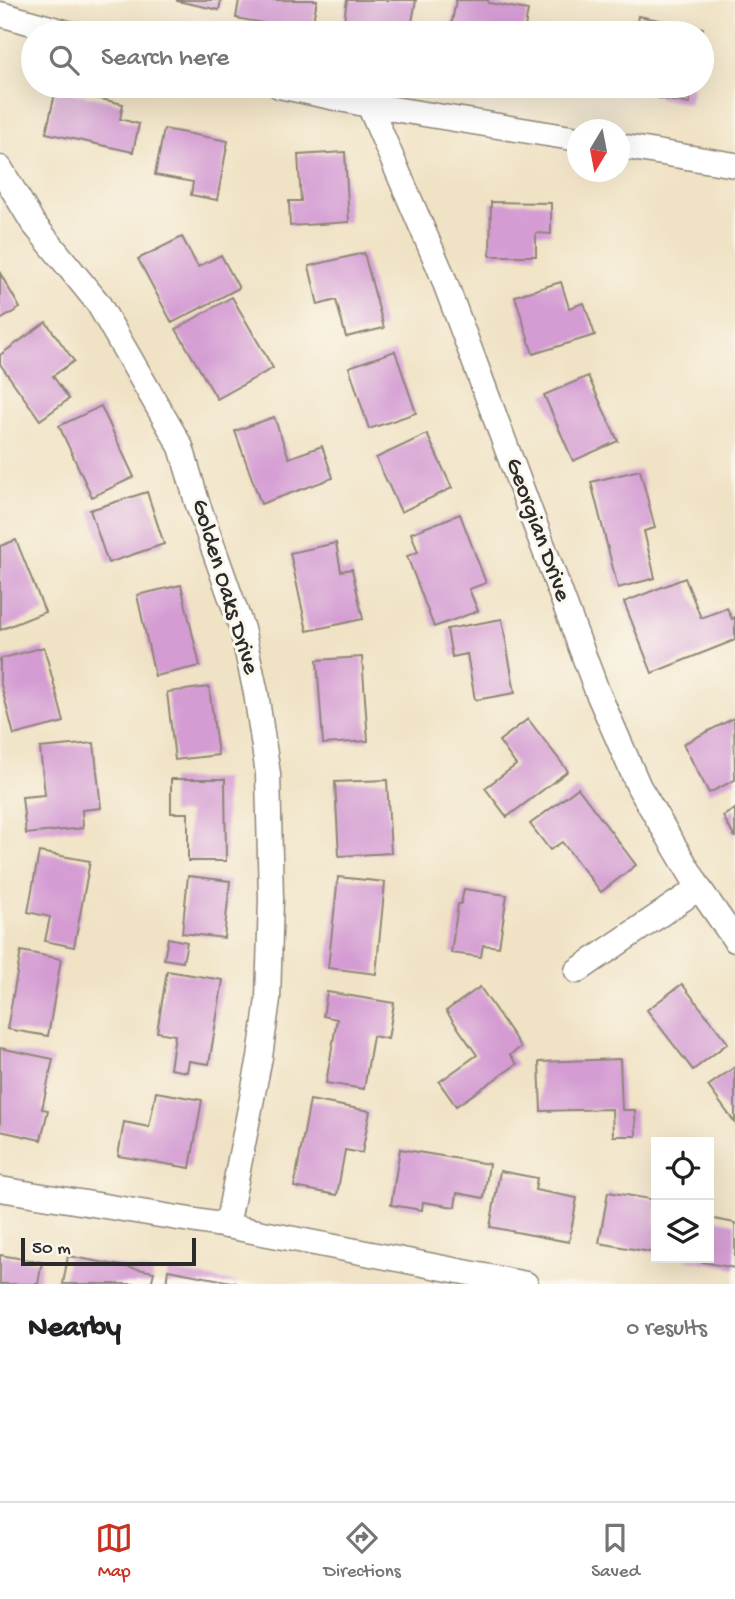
<!DOCTYPE html>
<html lang="en">
<head>
<meta charset="utf-8">
<style>
  body { margin:0; font-family:"Gochi Hand",sans-serif; background:#f2f2f2; color:#202124 }
  .controls { position:absolute; right:21px; bottom:21px; display:grid; overflow:hidden; border-radius:0px; box-shadow:0 7px 28px #0002 }
  .controls button { width:63px; height:63px; display:grid; place-items:center; padding:0; border:0; border-bottom:2px solid #e0e0e0; background:#fff; color:#202124; font:35px sans-serif }
  .compass { position:absolute; left:567px; top:119px; width:63px; height:63px; border-radius:50%; background:#fff; box-shadow:0 7px 28px #0002; rotate:190deg }
  .scale { position:absolute; left:21px; bottom:18px; width:175px; box-sizing:border-box; padding-left:7px; border:4px solid #2b2b2b; border-top:0; font-size:19px; line-height:24px; white-space:nowrap; color:#2b2b2b; -webkit-text-stroke:5px #fbf7ec; paint-order:stroke }
  .list { margin:0; padding:0; list-style:none }
  h2 { display:flex; justify-content:space-between; align-items:center; height:91px; margin:0; padding:0 28px; font-size:30px }
  h2 small { font-size:23px; font-weight:400; color:#757577 }
  .icon { flex:none; width:38px; height:38px; fill:none; stroke:currentColor; stroke-width:2; stroke-linecap:round; stroke-linejoin:round }
  .map { position:relative; flex:none; width:735px; height:1284px; overflow:hidden }
  .search { position:absolute; background:#fff; box-shadow:0 7px 28px #0002; left:21px; right:21px; top:21px; height:77px; display:flex; align-items:center; gap:18px; box-sizing:border-box; padding:0 24px; border-radius:38px; color:#757577; font-size:26px }
  .sheet { height:217px; background:#fff }
  nav { display:flex; justify-content:space-around; align-items:center; box-sizing:border-box; height:98px; border-top:2px solid #e0e0e0; background:#fff; font-size:19px; color:#757577 }
  nav a { display:grid; justify-items:center; gap:4px }
  nav .on { color:#c8321e }
  .map>svg:first-child { display:block }
</style>
</head>
<body>
<div class="map">
<svg width="735" height="1284" viewBox="0 0 735 1284">
  <rect width="100%" height="100%" fill="#fbf7ec"/>
  <filter id="ink" filterUnits="userSpaceOnUse"><feTurbulence type="fractalNoise" baseFrequency=".0143" numOctaves="2"/><feDisplacementMap in="SourceGraphic" scale="14" xChannelSelector="R" yChannelSelector="G"/><feConvolveMatrix kernelMatrix="1 2 1 2 8 2 1 2 1" color-interpolation-filters="sRGB"/></filter>
  <filter id="wash" filterUnits="userSpaceOnUse"><feTurbulence type="fractalNoise" baseFrequency=".00686" numOctaves="4" result="noise"/><feDisplacementMap in="SourceGraphic" scale="28" xChannelSelector="R" yChannelSelector="G"/><feGaussianBlur stdDeviation="1.57" result="paint"/><feColorMatrix in="noise" values="0 0 0 0 0 0 0 0 0 0 0 0 0 0 0 0 0 1.4 0 .05"/><feComposite in="paint" operator="in"/></filter>
  <g filter="url(#wash)">
    <rect width="100%" height="100%" fill="#f0e2c4"/>
    <g id="blocks">
      <g fill="#d49cd3">
        <polygon points="177,0 221,0 219,10 177,1"/>
        <polygon points="239,0 317,0 311,32 236,18"/>
        <polygon points="347,0 416,0 410,33 342,33"/>
        <polygon points="456,0 488,0 488,3 528,10 524,33 450,33"/>
        <polygon points="638,16 703,28 702,33 635,33"/>
        <polygon points="661,86 693,86 689,104 658,98"/>
        <polygon points="56,89 123,104 120,119 139,124 133,152 46,133"/>
        <polygon points="164,129 228,141 217,200 191,195 193,182 155,175"/>
        <polygon points="345,152 349,222 290,226 289,201 301,201 298,155"/>
        <polygon points="491,202 551,203 551,234 536,233 536,256 490,256"/>
        <polygon points="182,237 198,267 221,255 239,288 172,323 138,259"/>
        <polygon points="364,253 384,328 346,337 336,300 318,305 309,266"/>
        <polygon points="0,273 20,308 0,320"/>
        <polygon points="561,282 569,308 584,303 595,335 533,354 515,296"/>
        <polygon points="232,297 273,368 217,399 176,329"/>
        <polygon points="46,322 74,361 53,376 69,399 40,420 0,364 0,355"/>
        <polygon points="395,351 416,413 369,429 349,367"/>
        <polygon points="588,376 618,441 573,461 544,395"/>
        <polygon points="101,406 134,477 92,497 59,426"/>
        <polygon points="274,417 289,458 322,446 333,478 261,504 235,431"/>
        <polygon points="427,434 452,488 401,512 376,458"/>
        <polygon points="640,470 655,528 644,531 655,578 618,588 591,482"/>
        <polygon points="147,492 164,544 108,563 90,510"/>
        <polygon points="460,514 486,583 469,589 478,611 434,627 407,556 418,552 411,533"/>
        <polygon points="16,540 45,612 0,630 0,546"/>
        <polygon points="336,543 341,571 352,569 363,619 307,631 290,553"/>
        <polygon points="685,578 701,618 727,608 732,619 735,617 735,640 652,673 624,602"/>
        <polygon points="181,585 200,666 155,676 137,595"/>
        <polygon points="502,619 515,693 475,700 467,654 452,657 447,629"/>
        <polygon points="44,647 64,722 14,735 0,681 0,659"/>
        <polygon points="362,657 368,741 323,744 317,660"/>
        <polygon points="209,687 218,755 175,760 167,692"/>
        <polygon points="734,718 735,780 709,793 683,744"/>
        <polygon points="528,719 568,771 507,817 485,788 516,765 499,741"/>
        <polygon points="94,743 101,808 82,810 83,828 26,834 22,797 45,795 40,748"/>
        <polygon points="171,779 225,779 226,861 188,861 188,813 171,813"/>
        <polygon points="387,780 391,853 339,856 335,782"/>
        <polygon points="578,788 636,865 601,892 562,842 550,850 530,824"/>
        <polygon points="735,809 735,838 723,816"/>
        <polygon points="39,852 90,861 74,947 45,941 50,917 28,912"/>
        <polygon points="188,876 230,881 224,938 182,933"/>
        <polygon points="338,877 385,882 376,974 328,968"/>
        <polygon points="464,889 507,895 499,947 483,945 481,957 451,953 458,904 461,904"/>
        <polygon points="168,938 187,942 183,962 164,959"/>
        <polygon points="21,951 61,959 48,1036 7,1029"/>
        <polygon points="167,971 223,980 209,1064 189,1061 187,1072 170,1069 175,1035 157,1032"/>
        <polygon points="682,984 728,1043 693,1070 647,1010"/>
        <polygon points="480,987 521,1047 510,1055 517,1064 456,1106 439,1082 477,1055 446,1011"/>
        <polygon points="327,992 394,1003 388,1039 373,1036 364,1089 326,1083 337,1019 323,1016"/>
        <polygon points="0,1048 53,1059 42,1109 48,1110 41,1140 0,1131"/>
        <polygon points="620,1059 622,1110 635,1110 636,1136 613,1136 612,1109 541,1111 539,1062"/>
        <polygon points="735,1067 735,1123 708,1086"/>
        <polygon points="156,1092 202,1100 190,1168 118,1156 124,1122 149,1127"/>
        <polygon points="310,1100 370,1111 362,1153 345,1150 337,1195 294,1187"/>
        <polygon points="400,1149 489,1164 484,1198 457,1193 455,1207 423,1202 422,1210 391,1205"/>
        <polygon points="500,1171 537,1178 535,1190 577,1198 569,1242 490,1227"/>
        <polygon points="608,1192 656,1200 656,1253 599,1243"/>
        <polygon points="709,1218 735,1223 735,1268 685,1259 685,1258 709,1258"/>
        <polygon points="0,1255 42,1262 38,1284 0,1284"/>
        <polygon points="68,1256 154,1272 151,1284 63,1284"/>
        <polygon points="168,1270 237,1283 237,1284 166,1284"/>
      </g>
    </g>
  </g>
  <g filter="url(#ink)">
    <use href="#blocks" fill-opacity="0" stroke="#8e8678" stroke-width="2"/>
    <g fill="none" stroke-linecap="round" stroke-linejoin="round">
      <defs>
        <g id="street">
          <polyline points="0,14 68,33"/>
          <polyline points="279,86 369,105 578,139"/>
          <polyline points="369,105 441,272 597,691 639,787 699,888 735,940"/>
          <polyline points="620,146 735,165"/>
          <polyline points="0,168 33,223 98,303 181,447 197,502 242,629 256,693 268,774 271,899 268,999 260,1057 227,1226"/>
          <polyline points="577,971 699,888"/>
          <polyline points="0,1189 227,1226 526,1284"/>
        </g>
      </defs>
      <use href="#street" stroke="#8e8678" stroke-width="27"/>
      <use href="#street" stroke="#fff" stroke-width="24"/>
    </g>
  </g>
  <g text-anchor="middle" dominant-baseline="central" stroke-width="6" stroke-linejoin="round" paint-order="stroke">
    <g font-size="24" fill="#2b2b2b" stroke="#fbf7ec">
      <text transform="translate(537 530) rotate(70)">Georgian Drive</text>
      <text transform="translate(224 587) rotate(73)">Golden Oaks Drive</text>
    </g>
  </g>
</svg>
<div class="controls">
<button><svg class="icon" aria-label="locate" viewBox="0 0 24 24"><circle cx="12" cy="12" r="6"/><path d="M12 2v4M12 18v4M2 12h4M18 12h4"/></svg></button>
<button><svg class="icon" aria-label="layers" viewBox="0 0 24 24"><path d="M12 4l9 5-9 5-9-5zM3 14l9 5 9-5"/></svg></button>
</div>
<svg class="compass" viewBox="-18 -18 36 36"><path d="M0-13l5 13h-10z" fill="#e53935"/><path d="M0 13l5-13h-10z" fill="#757577"/></svg>
<div class="scale">50 m</div>
<div class="search"><svg class="icon" aria-label="search" viewBox="0 0 24 24"><circle cx="10" cy="10" r="6"/><path d="M15 15l6 6"/></svg>Search here</div>
</div>
<section class="sheet">
<h2>Nearby<small>0 results</small></h2>
<ul class="list">
</ul>
</section>
<nav>
<a class="on"><svg class="icon" aria-label="map" viewBox="0 0 24 24"><path d="M3 6l6-2 6 2 6-2v14l-6 2-6-2-6 2zM9 4v14M15 6v14"/></svg>Map</a>
<a><svg class="icon" aria-label="directions" viewBox="0 0 24 24"><path d="M12 3l9 9-9 9-9-9zM9 14v-3h6M13 9l2 2-2 2"/></svg>Directions</a>
<a><svg class="icon" aria-label="saved" viewBox="0 0 24 24"><path d="M7 4h10v16l-5-4-5 4z"/></svg>Saved</a>
</nav>
</body>
</html>
